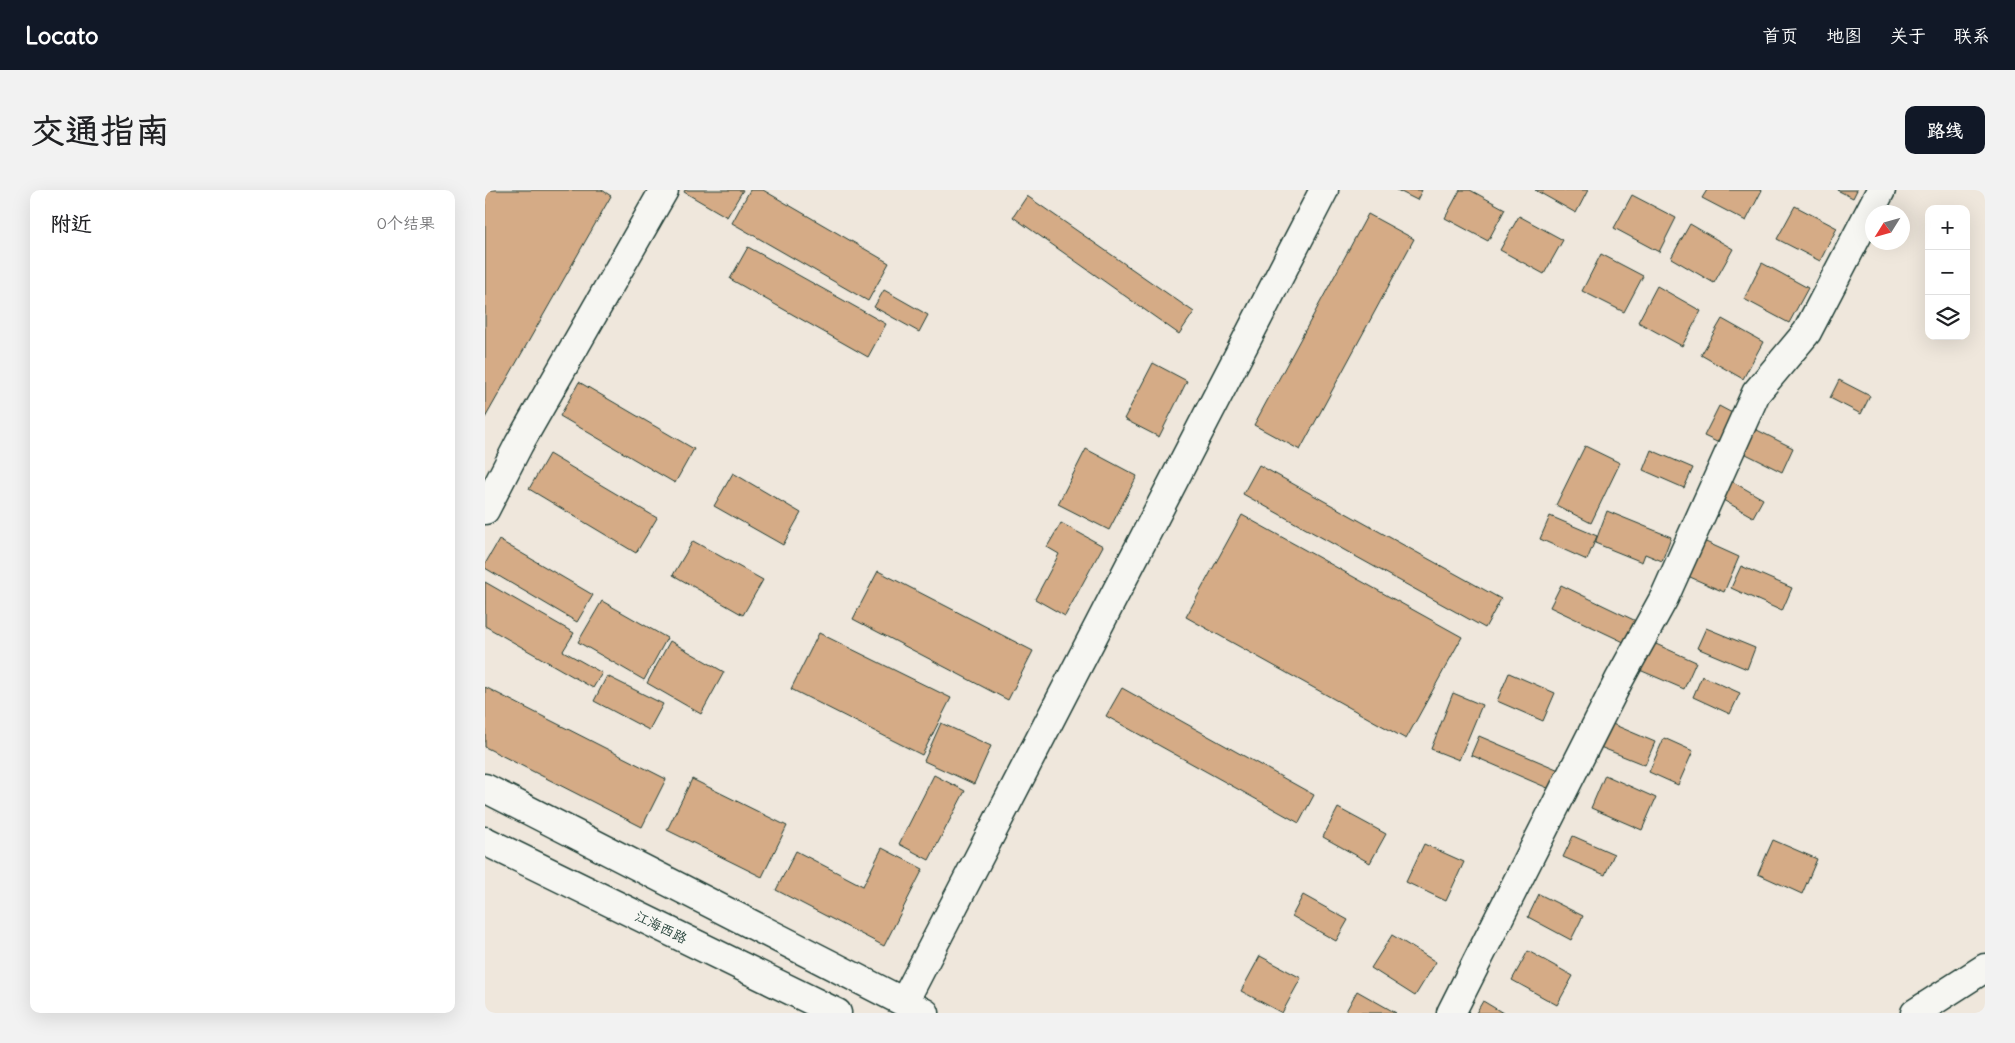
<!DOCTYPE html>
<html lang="zh">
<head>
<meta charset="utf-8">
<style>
  body { margin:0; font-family:Delius,"LXGW WenKai TC",sans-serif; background:#f2f2f2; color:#202124 }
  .controls { position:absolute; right:15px; top:15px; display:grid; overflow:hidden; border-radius:10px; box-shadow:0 5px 20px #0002 }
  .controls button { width:45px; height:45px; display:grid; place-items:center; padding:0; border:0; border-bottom:1px solid #e0e0e0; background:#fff; color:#202124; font:25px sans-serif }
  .compass { position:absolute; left:1380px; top:15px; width:45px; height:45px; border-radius:50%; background:#fff; box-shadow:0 5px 20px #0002; rotate:233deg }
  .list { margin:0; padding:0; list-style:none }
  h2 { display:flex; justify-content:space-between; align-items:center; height:65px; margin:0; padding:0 20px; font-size:21px }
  h2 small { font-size:16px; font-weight:400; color:#757577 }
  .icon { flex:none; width:28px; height:28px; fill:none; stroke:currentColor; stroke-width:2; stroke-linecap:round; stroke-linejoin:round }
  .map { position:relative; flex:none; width:1500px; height:823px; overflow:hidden; border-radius:10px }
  header { display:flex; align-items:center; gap:30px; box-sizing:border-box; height:70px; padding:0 25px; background:#111827; color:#fff }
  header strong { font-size:24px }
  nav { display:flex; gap:28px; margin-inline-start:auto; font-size:18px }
  .intro { display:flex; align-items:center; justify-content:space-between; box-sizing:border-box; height:120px; padding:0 30px }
  h1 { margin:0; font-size:35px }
  .button { padding:12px 22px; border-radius:10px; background:#111827; color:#fff; font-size:18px; font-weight:700 }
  main { display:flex; gap:30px; padding:0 30px }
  aside { flex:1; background:#fff; border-radius:10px; box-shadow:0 5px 20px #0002 }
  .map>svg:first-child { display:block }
</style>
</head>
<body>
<header>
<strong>Locato</strong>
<nav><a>首页</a><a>地图</a><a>关于</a><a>联系</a></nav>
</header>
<div class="intro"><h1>交通指南</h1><a class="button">路线</a></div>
<main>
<aside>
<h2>附近<small>0个结果</small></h2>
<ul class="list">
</ul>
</aside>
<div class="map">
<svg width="1500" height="823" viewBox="0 0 1500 823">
  <rect width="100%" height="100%" fill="#efe7dc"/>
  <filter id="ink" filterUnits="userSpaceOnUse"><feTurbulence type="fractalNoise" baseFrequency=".02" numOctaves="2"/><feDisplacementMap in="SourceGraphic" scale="10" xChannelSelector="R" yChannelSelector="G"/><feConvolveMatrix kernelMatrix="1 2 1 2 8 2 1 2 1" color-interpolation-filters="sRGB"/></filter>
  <g filter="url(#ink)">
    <g fill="#d5ab86" stroke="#1f3d34">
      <polygon points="0,0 117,0 126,6 0,228"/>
      <polygon points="200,0 258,0 242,27 199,2"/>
      <polygon points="265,0 278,0 404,73 383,111 247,33"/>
      <polygon points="912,0 937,0 932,10"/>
      <polygon points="975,0 985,0 1020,19 1003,51 960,28"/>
      <polygon points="1050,0 1103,0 1091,23"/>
      <polygon points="1222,0 1277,0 1261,31 1217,8"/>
      <polygon points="1352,0 1372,0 1368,8"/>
      <polygon points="1147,5 1191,28 1174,62 1129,38"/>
      <polygon points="542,6 709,122 694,144 528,27"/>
      <polygon points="1310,16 1352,38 1335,71 1292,49"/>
      <polygon points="883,24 929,49 815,260 769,235"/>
      <polygon points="1034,26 1078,50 1059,84 1015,60"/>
      <polygon points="1205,34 1248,59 1229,93 1186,68"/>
      <polygon points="263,57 401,134 383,167 245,89"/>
      <polygon points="1116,64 1158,86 1139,122 1097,101"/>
      <polygon points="1277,73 1323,98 1304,133 1259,109"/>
      <polygon points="1172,96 1216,121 1197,156 1153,132"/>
      <polygon points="399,100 443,125 434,142 389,117"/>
      <polygon points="1237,129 1278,152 1258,189 1216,165"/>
      <polygon points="668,173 702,191 674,247 639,229"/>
      <polygon points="1354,190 1385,206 1376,224 1345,208"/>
      <polygon points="94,192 209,259 190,293 75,226"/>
      <polygon points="1234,216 1249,224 1234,253 1219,246"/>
      <polygon points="1262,235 1308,258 1297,282 1251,259"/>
      <polygon points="1100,256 1135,273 1106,333 1071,315"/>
      <polygon points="601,259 652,286 624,340 573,314"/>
      <polygon points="1166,260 1208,278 1199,298 1158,280"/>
      <polygon points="64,264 172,328 151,363 44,299"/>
      <polygon points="774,275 1016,409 1000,438 758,304"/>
      <polygon points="248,283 316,323 298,355 229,316"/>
      <polygon points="1241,288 1278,309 1268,327 1231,306"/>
      <polygon points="1122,321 1186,347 1177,371 1160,364 1157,372 1110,353"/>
      <polygon points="757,325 977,447 921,549 701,427"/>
      <polygon points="1065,326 1112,346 1102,370 1055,349"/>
      <polygon points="576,333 618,356 580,426 550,409 574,364 562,357"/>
      <polygon points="1212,348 1254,367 1239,402 1196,383"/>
      <polygon points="14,350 108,405 92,432 0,378 0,374"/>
      <polygon points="208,351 278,390 258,425 188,385"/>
      <polygon points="1256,376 1307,398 1297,421 1246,398"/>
      <polygon points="393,381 548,461 523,510 368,429"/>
      <polygon points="0,392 89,443 78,461 117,483 108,498 0,436"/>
      <polygon points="1076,395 1153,432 1143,454 1065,417"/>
      <polygon points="117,411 182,448 159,490 93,452"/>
      <polygon points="1221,438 1270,458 1262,479 1212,458"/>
      <polygon points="334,443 466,508 437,565 306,499"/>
      <polygon points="1162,450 1211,472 1199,499 1150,478"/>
      <polygon points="185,451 239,482 216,524 162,493"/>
      <polygon points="1024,483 1070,503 1058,531 1012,511"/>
      <polygon points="122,486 178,514 164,540 109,511"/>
      <polygon points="1217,486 1255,503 1245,524 1208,507"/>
      <polygon points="0,497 181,589 157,637 0,557"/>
      <polygon points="637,498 829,605 814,633 621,526"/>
      <polygon points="968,503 997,515 974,570 946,559"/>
      <polygon points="456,533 506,556 489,594 439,571"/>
      <polygon points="1125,533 1170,552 1160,575 1115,557"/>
      <polygon points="994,546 1074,580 1065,599 986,565"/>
      <polygon points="1179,548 1208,561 1193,595 1164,582"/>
      <polygon points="449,585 480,601 444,670 414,654"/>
      <polygon points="1120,585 1171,608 1157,640 1106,618"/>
      <polygon points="207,589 302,636 277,687 182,640"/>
      <polygon points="853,618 901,644 885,673 838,647"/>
      <polygon points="1088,646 1129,664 1120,685 1078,667"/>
      <polygon points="1288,650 1332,669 1317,704 1273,684"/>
      <polygon points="939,654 979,672 961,711 921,692"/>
      <polygon points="397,658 438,679 399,756 291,700 311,661 378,696"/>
      <polygon points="1054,704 1098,726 1086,750 1043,727"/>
      <polygon points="818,705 863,730 851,751 807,726"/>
      <polygon points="907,745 951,772 930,806 886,778"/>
      <polygon points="1043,761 1088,786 1072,815 1027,790"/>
      <polygon points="775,766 816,788 797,823 756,801"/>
      <polygon points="872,801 911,823 860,823"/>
      <polygon points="998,811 1018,823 991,823"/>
    </g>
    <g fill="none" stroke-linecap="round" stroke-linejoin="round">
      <defs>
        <g id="street">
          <polyline points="0,320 34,254 179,0"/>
          <polyline points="0,598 440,823"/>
          <polyline points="419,812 839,0"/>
          <polyline points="966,823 1134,490 1179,408 1271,203 1322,142 1396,0"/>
          <polyline points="1430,823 1500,778"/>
        </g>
        <polyline id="secondary" points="0,651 352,823"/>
      </defs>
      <use href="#street" stroke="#1f3d34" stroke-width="31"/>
      <use href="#secondary" stroke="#1f3d34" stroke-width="31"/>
      <use href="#street" stroke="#f6f6f2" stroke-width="28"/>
      <use href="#secondary" stroke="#f6f6f2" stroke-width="28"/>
    </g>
  </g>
  <g text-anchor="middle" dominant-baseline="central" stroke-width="5" stroke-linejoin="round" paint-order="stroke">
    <g font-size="14" fill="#1f3d34" stroke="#f6f6f2">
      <text transform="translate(176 737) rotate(26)">江海西路</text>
    </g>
  </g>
</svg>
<div class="controls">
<button>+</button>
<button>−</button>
<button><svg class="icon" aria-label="layers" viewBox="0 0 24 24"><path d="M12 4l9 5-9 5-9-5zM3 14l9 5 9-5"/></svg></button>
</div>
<svg class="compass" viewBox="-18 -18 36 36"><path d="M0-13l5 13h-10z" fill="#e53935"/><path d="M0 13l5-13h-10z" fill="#757577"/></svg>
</div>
</main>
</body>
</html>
